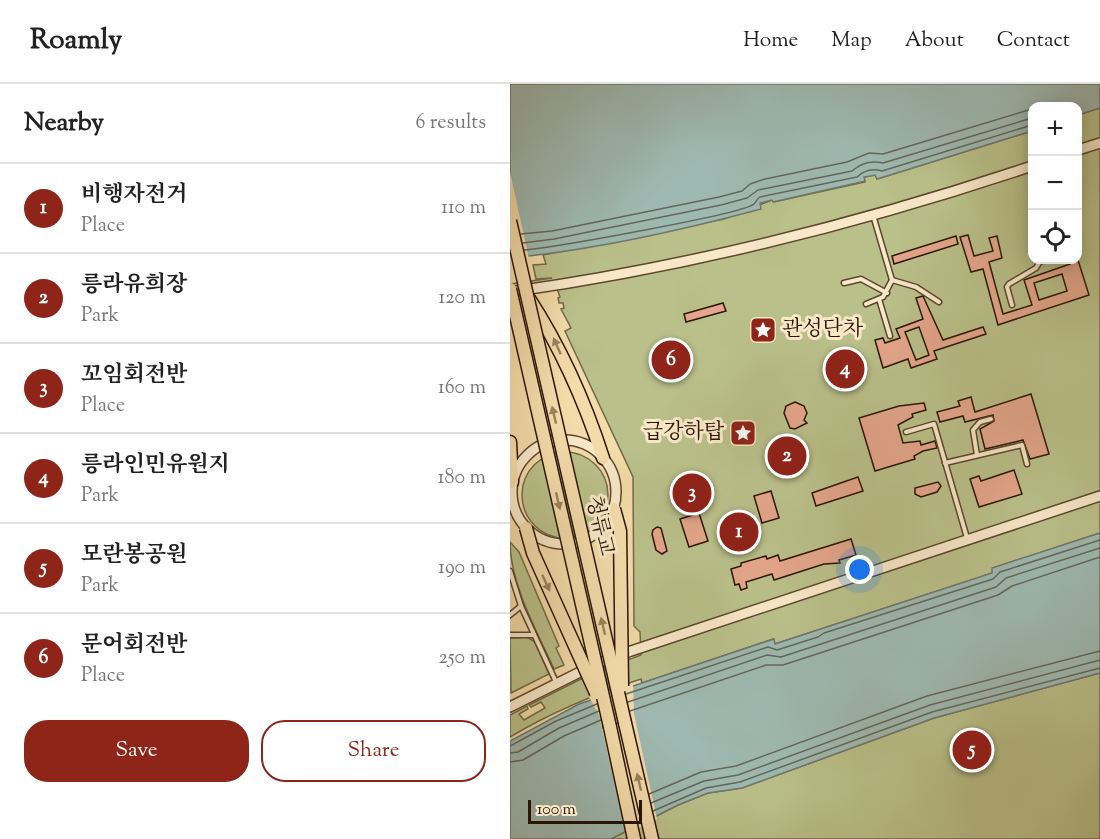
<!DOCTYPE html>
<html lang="en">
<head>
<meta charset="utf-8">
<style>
  body { margin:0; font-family:"Sorts Mill Goudy","Noto Serif KR",serif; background:#f2f2f2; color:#222 }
  .controls { position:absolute; right:18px; top:18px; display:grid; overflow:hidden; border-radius:12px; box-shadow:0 3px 15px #0003 }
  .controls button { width:54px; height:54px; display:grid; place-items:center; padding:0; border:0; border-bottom:2px solid #e0e0e0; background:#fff; color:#222; font:30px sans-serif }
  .scale { position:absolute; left:18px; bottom:15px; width:114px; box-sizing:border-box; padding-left:6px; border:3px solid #2b1504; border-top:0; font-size:16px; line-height:21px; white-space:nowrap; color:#2b1504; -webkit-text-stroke:4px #f8e8c8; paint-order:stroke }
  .you { position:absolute; left:350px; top:486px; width:21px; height:21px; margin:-15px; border:4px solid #fff; border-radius:50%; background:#1a73e8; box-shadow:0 0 0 9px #1a73e833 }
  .badge { display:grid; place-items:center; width:39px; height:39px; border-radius:50%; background:#8f2418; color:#fff; font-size:20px; font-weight:700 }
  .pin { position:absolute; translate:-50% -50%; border:3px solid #fff; box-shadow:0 2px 6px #0006 }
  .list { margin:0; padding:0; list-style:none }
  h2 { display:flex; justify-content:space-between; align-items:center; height:78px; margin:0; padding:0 24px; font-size:26px }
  h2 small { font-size:20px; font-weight:400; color:#767676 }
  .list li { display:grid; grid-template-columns:39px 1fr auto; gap:18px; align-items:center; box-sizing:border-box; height:90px; padding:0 24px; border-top:2px solid #e0e0e0 }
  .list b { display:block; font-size:22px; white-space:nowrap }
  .list p { margin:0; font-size:20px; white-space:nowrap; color:#767676 }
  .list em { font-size:20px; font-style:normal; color:#767676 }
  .actions { display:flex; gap:12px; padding:18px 24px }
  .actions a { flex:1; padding:14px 0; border:2px solid #8f2418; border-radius:24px; text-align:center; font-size:21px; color:#8f2418 }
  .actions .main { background:#8f2418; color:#fff }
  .icon { flex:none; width:33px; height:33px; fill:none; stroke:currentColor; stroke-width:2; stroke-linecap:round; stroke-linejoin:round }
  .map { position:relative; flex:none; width:590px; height:755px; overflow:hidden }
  header { display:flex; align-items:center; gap:36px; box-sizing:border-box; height:84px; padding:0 30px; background:#fff; border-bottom:2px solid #e0e0e0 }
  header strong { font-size:28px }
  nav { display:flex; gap:33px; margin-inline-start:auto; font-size:21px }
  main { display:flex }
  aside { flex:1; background:#fff }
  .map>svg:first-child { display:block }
</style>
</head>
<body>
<header>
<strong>Roamly</strong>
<nav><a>Home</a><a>Map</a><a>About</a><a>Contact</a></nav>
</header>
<main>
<aside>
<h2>Nearby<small>6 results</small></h2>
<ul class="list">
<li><span class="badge">1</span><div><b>비행자전거</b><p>Place</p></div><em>110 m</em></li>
<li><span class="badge">2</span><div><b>릉라유희장</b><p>Park</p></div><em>120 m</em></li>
<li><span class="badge">3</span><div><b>꼬임회전반</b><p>Place</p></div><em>160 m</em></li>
<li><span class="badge">4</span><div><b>릉라인민유원지</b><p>Park</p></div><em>180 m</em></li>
<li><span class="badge">5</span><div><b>모란봉공원</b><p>Park</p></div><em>190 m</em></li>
<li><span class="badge">6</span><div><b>문어회전반</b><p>Place</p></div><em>250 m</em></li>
</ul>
<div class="actions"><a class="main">Save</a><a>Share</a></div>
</aside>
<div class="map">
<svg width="590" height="755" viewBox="0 0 590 755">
  <rect width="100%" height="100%" fill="#f4dbaa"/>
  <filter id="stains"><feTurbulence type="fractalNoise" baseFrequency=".00333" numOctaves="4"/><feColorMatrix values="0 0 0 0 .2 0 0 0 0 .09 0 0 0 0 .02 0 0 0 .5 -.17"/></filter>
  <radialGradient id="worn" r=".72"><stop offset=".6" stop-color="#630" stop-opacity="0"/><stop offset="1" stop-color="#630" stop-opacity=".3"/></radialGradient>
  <g fill="#bac08a" stroke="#726a47" stroke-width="1.5">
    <path d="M 590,24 L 590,449 L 483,484 L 483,489 L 265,560 L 263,555 L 132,599 L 131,595 C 85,610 42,628 0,653 L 0,631 L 17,622 L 18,625 L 9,630 L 14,636 L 35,624 L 31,618 L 21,623 L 19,621 L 83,589 L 131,571 L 130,548 L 124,542 L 123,393 L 55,247 L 61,244 L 51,225 L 54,224 L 53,219 L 49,219 L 48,214 L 50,213 L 44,197 L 0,203 L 0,200 L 42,194 L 26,195 L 23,181 L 36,180 L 33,171 L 214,135 L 262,116 L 264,118 L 355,98 L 354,93 L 366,91 L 367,95 L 522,47 L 522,176 L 568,176 L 568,31 Z"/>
    <circle cx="55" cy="411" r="43"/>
    <path d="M 0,458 L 9,468 L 49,562 L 46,564 L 54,581 L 44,585 C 26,546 0,499 0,458 Z"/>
    <polygon points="17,553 25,558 39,590 1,609 0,554"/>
    <polygon points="590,589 590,755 101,755 168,721 198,709 232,704 424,634"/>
  </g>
  <g fill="#9eb9b1" stroke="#70776c" stroke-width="1.5">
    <path d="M 0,0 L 590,0 L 590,24 L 568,31 L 568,22 L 522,22 L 522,47 L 367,95 L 365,91 L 354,93 L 355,97 L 263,118 L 262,116 L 250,119 L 251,125 C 169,147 84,166 0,174 Z"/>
    <polygon points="590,449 590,589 424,634 232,704 198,709 168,721 101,755 0,755 0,657 69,620 264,555 265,560 482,489 482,484"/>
  </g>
  <g fill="#f4dbaa">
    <polygon points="0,88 19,175 0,177"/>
    <polygon points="123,599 124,630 147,735 116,751 89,631 79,613"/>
  </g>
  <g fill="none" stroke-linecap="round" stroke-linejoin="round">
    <g stroke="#64675a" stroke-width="1.5">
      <polyline points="11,150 42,147 209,113 232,107 240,100 255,95 337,78 359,69 373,70 522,25"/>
      <path d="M 13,159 L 44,155 L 211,121 L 237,114 L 248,106 L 342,87 C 351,79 361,76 373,79 L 522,34"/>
      <path d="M 14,166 C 41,164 233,130 244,120 C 246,118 247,115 250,113 L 347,93 C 354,86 362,84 372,87 L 522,41"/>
      <polyline points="116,610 258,563 267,566 308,553 314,549 483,495 490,488 590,456"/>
      <polyline points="118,618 257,571 271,573 486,503 496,494 590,464"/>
      <polyline points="120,627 256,581 273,581 488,511 502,502 590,473"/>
      <polyline points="0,662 46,637 87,620"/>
      <polyline points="0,669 8,668 49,644 89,627"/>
      <polyline points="0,678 13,676 54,652 91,636"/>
      <polyline points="139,710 191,688 226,682 417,612 590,567"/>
      <polyline points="141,719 194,697 228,691 420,621 590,576"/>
      <polyline points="143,727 196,704 230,698 422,628 590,584"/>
    </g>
  </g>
  <g fill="#e4a68c" stroke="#2b1504" stroke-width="1.5" fill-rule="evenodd">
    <path d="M 458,151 L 464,172 L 483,167 L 479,154 L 487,152 L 492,174 L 479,178 L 493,230 L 522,221 L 514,196 L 560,180 L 559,176 L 568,176 L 579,211 L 488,241 L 473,185 L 461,188 L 450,153 ZM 552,190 L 557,207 L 529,216 L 524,199 Z"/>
    <polygon points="446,152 448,160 384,180 382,172"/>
    <path d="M 413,212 L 433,256 L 473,243 L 476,250 L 424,267 L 427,275 L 401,284 L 398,275 L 373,284 L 365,256 L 373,254 L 375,259 L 390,254 L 386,245 L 413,235 L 406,214 ZM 409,243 L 419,271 L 406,276 L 395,248 Z"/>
    <polygon points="213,219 216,227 176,238 174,230"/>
    <polygon points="521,310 539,370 520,375 513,356 475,365 470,345 484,337 483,331 455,338 453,332 430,338 427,328 450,322 448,317 461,313 465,328"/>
    <polygon points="285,318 294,322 297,329 294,336 297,339 285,345 280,344 274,329 276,322"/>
    <polygon points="414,319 416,326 402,330 403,333 388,341 393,359 410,357 411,361 425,357 427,364 413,367 404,372 405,375 365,387 349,334 389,322"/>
    <polygon points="504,386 512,410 469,423 460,395 469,392 471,397"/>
    <polygon points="348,393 353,407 306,422 302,409"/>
    <polygon points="428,398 431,402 427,408 411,413 405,410 405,404"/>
    <polygon points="261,407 269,434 252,439 244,412"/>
    <polygon points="189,429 198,457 179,463 170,435"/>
    <polygon points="147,443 151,444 157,467 152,470 146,466 142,450 143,446"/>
    <polygon points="341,455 346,471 329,476 330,479 314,480 264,496 262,490 236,498 237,504 231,506 229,500 225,501 221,485 231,482 231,479 256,472 257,475 268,471 270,477"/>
  </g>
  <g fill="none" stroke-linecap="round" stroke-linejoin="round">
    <defs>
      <g id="service">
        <polyline points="530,177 543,176"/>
        <polyline points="382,196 406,203 429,218"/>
        <polyline points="334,199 351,195 377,209"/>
        <polyline points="369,215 380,252"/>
        <polyline points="356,220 373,213 382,196 363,131"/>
        <polyline points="502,221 497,203 499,200 526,184 531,176"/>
        <polyline points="396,348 424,340 457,454"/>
        <polyline points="467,371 463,346 470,338 481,335"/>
        <polyline points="435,379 512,361 517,380"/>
        <polyline points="0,487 11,522 46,598"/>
        <polyline points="0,531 11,522"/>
        <polyline points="0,551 24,551"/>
      </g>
      <g id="tertiary">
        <polyline points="568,66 590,59"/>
        <path d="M 0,208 C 178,183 352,139 522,82"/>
        <circle cx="54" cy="408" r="52"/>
        <polyline points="0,623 84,581 121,567 590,412"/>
      </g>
      <g id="primary">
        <path d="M 18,213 C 50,262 75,318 93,374"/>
        <polyline points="0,358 2,398"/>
        <polyline points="115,639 142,755"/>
        <polyline points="100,643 124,755"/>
      </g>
    </defs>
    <use href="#service" stroke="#5d462e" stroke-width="7"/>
    <use href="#tertiary" stroke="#5d462e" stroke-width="12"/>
    <use href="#primary" stroke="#2b1504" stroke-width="15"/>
    <use href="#service" stroke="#f8e8c8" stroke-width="4"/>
    <use href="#tertiary" stroke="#f8e8c8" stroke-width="9"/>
    <use href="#primary" stroke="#f4dbaa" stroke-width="12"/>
    <defs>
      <g id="primary-bridge">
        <polyline points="0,137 115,639"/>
        <polyline points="0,205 100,643"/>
        <polyline points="104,425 110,447 112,602"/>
        <polyline points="16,444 23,469 86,609"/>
      </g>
    </defs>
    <use href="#primary-bridge" stroke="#2b1504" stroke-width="15" stroke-linecap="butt"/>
    <use href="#primary-bridge" stroke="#f4dbaa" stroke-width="12"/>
  </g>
  <defs><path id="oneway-solid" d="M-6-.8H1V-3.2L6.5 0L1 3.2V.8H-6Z" transform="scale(1.5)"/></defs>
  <g fill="#9a825f">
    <use href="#oneway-solid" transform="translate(47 262) rotate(-114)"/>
    <use href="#oneway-solid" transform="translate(44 331) rotate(-103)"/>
    <use href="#oneway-solid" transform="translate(48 417) rotate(77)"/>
    <use href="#oneway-solid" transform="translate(36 499) rotate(65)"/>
    <use href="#oneway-solid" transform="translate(93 542) rotate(-103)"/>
    <use href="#oneway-solid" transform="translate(129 698) rotate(-103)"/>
  </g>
  <defs>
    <symbol id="sight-square" viewBox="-11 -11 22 22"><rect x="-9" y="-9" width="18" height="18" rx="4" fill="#8f2418" stroke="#f8e8c8"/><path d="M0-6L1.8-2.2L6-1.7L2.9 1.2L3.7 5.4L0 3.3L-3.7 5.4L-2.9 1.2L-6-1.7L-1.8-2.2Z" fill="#fff"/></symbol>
  </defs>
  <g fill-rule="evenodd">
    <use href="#sight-square" x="238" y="231" width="30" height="30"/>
    <use href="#sight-square" x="218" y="334" width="30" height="30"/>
  </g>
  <g text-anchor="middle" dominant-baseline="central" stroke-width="6" stroke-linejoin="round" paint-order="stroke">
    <g font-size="21" fill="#2b1504" stroke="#f8e8c8" text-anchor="start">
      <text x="272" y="246">관성단차</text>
      <text x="214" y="349" text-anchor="end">급강하탑</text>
    </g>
    <g font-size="21" fill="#2b1504" stroke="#f8e8c8">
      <text transform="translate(89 442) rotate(77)">청류교</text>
    </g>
  </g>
  <rect width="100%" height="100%" filter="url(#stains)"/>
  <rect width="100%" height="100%" fill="url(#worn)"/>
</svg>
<div class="controls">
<button>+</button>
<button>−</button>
<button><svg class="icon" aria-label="locate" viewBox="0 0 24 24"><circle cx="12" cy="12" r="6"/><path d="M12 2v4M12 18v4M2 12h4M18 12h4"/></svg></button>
</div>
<div class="scale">100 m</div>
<div class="you"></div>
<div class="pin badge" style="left:229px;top:448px">1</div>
<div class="pin badge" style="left:277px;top:372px">2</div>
<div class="pin badge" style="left:182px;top:409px">3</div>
<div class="pin badge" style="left:335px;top:285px">4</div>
<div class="pin badge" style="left:462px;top:666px">5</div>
<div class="pin badge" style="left:161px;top:276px">6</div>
</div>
</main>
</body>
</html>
